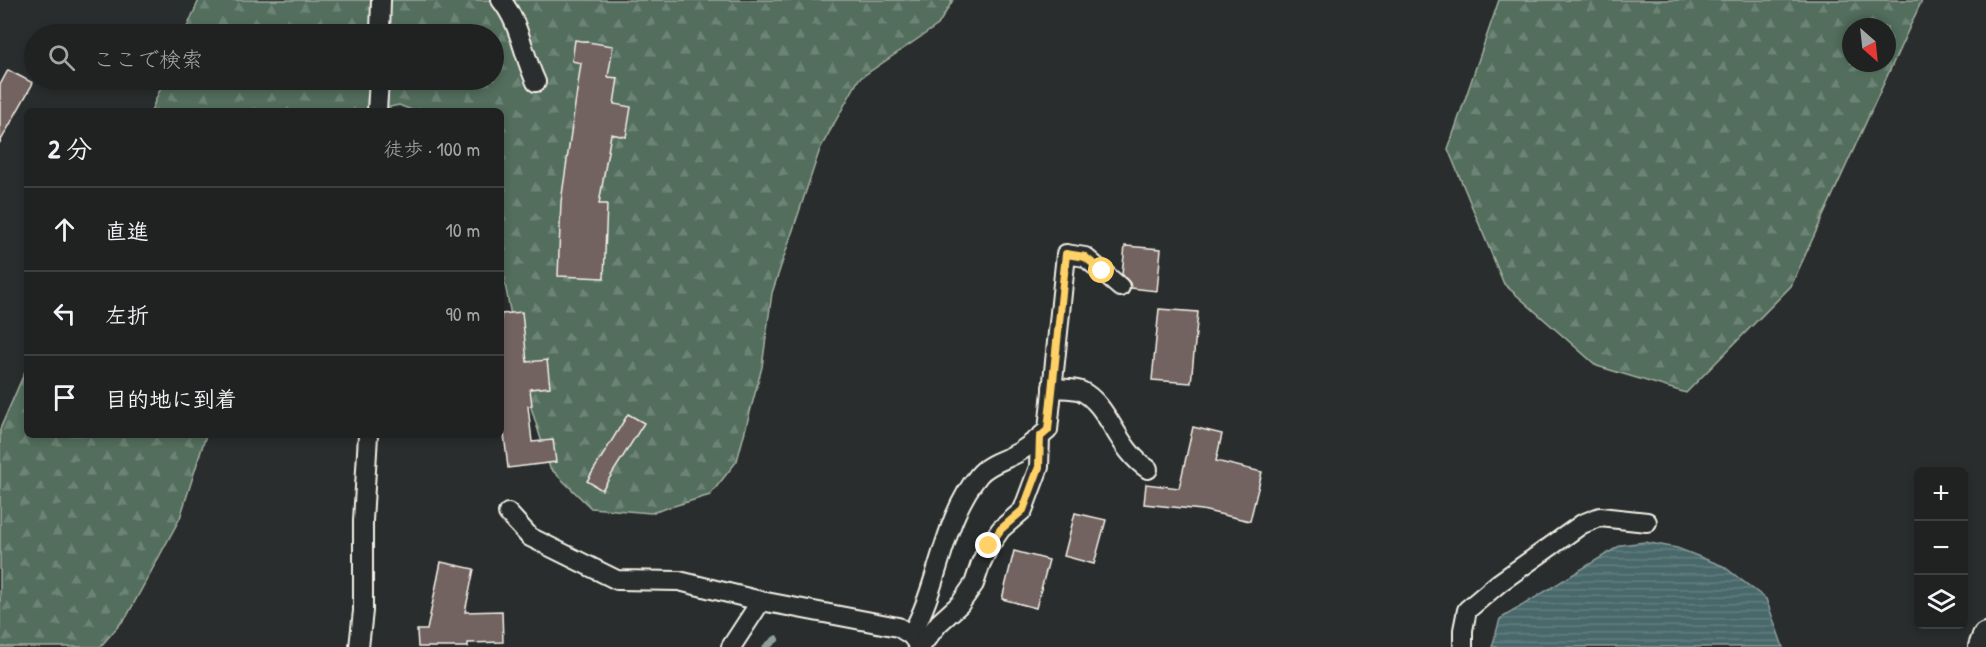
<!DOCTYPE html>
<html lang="ja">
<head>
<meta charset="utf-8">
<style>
  body { margin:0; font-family:"Patrick Hand","Klee One",sans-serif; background:#2d2f2f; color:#f1f3f6 }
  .controls { position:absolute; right:18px; bottom:18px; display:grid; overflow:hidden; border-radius:9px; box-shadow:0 3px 9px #0003 }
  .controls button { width:54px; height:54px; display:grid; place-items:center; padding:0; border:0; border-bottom:2px solid #3d3f40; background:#202222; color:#f1f3f6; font:30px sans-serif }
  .compass { position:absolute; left:1842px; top:18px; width:54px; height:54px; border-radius:50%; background:#202222; box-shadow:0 3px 9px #0003; rotate:153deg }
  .stop { position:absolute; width:18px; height:18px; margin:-14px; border:4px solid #ffd166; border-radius:50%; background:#fff }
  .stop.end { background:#ffd166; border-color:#fff; box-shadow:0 2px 6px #0008 }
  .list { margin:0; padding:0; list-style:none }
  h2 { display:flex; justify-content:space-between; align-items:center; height:78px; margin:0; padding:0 24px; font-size:26px }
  h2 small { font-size:20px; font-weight:400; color:#a2a4a5 }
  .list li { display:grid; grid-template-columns:39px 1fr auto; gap:18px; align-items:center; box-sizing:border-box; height:84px; padding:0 24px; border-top:2px solid #3d3f40 }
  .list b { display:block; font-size:22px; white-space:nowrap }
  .list em { font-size:20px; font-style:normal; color:#a2a4a5 }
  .icon { flex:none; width:33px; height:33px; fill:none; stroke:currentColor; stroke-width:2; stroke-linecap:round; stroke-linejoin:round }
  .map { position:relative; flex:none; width:1986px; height:647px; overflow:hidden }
  .search { position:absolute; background:#202222; box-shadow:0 3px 9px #0003; left:24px; top:24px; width:480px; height:66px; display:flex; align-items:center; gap:15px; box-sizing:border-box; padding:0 21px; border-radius:33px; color:#a2a4a5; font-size:22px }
  .panel { position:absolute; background:#202222; box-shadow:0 3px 9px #0003; left:24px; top:108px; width:480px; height:330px; border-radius:9px }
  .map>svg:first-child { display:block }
</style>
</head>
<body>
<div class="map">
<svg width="1986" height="647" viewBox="0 0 1986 647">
  <defs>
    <pattern id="forest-firs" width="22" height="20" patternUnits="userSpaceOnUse" patternTransform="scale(1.5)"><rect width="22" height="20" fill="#536e5d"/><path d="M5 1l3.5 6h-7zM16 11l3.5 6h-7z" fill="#6c8374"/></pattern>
    <pattern id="water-rules" width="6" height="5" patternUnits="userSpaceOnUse" patternTransform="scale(1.5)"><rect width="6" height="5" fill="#49676b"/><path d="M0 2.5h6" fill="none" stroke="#647d80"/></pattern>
  </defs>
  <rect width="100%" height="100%" fill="#2a2d2e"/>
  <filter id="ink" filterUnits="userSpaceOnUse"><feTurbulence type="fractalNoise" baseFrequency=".0167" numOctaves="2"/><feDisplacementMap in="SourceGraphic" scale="12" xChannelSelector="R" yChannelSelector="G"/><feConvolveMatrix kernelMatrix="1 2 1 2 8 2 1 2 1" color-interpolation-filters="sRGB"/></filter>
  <g filter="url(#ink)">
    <g fill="url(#forest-firs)" stroke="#a4b0a2" stroke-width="1.5" fill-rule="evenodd">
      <polygon points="199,0 953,0 938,25 859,79 820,149 772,293 762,367 737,461 710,495 651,513 591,508 550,468 524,385 506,289 501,271 501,111 414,111 399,105 372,111 151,111 164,80 494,80 494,34 184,34"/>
      <path d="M 1499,0 L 1922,0 L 1791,286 L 1686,393 L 1597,366 L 1504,284 L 1448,149 ZM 1851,27 L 1887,27 L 1887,63 L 1851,63 Z"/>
      <polygon points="27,367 27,435 206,435 180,518 127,616 100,647 0,647 0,429"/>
    </g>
    <polygon fill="url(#water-rules)" stroke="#8d9e9d" stroke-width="1.5" points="1645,542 1677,548 1723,566 1766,599 1783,647 1492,647 1500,619 1621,545"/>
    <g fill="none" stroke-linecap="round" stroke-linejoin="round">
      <polyline stroke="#8d9e9d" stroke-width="7" points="766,647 776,639"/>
    </g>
    <g fill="#726360" stroke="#f4f1e8" stroke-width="1.5">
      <polygon points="575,40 613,46 608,77 618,78 614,104 631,107 626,137 611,134 599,204 607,204 604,278 558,276 561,202 581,63 572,61"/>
      <polygon points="8,70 33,83 0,142 0,85"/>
      <polygon points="1125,246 1161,249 1157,291 1131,288 1130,283 1122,274"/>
      <polygon points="1159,309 1198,312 1191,383 1152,380"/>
      <polygon points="522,312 527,362 547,360 550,387 530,389 532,405 528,406 532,442 553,440 556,462 508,468 501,408 501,314"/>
      <polygon points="628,414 644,423 602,490 587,481"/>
      <polygon points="1193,427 1222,434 1216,461 1262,472 1250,521 1202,510 1144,504 1146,484 1179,488"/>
      <polygon points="1075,513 1106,520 1094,564 1064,556"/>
      <polygon points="1014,551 1049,560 1036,608 1002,599"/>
      <polygon points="441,562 474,569 465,612 502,611 503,642 468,643 468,647 418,647 417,630 427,630"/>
    </g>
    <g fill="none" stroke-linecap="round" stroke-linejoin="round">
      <defs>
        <g id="minor">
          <path d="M 501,0 C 520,23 523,55 536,82"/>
          <polyline points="380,34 381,0"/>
          <polyline points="377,111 379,80"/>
          <path d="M 1052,388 C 1061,389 1073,388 1081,391 C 1109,404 1117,450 1148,469"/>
          <polyline points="508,513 530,537 617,580 679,581 761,601 898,627 911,635 920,647"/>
          <path d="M 911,635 C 940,584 942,520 979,475 C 989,463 1006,460 1019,452 C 1029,446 1039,438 1048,430 L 1066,254 L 1085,257 L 1120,287"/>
          <polyline points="359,647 363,611 363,521 368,435"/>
          <polyline points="731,647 761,601"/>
          <polyline points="920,647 939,623 960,604 974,584 981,563 989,546 1001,529 1023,510 1039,467 1040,437"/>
          <polyline points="1463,647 1463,630 1467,610 1499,583 1582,524 1600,517 1647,522"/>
        </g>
        <polyline id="secondary" points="1982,647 1986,636"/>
      </defs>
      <use href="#minor" stroke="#f4f1e8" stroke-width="22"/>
      <use href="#secondary" stroke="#f4f1e8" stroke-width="30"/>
      <use href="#minor" stroke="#2a2d2e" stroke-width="18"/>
      <use href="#secondary" stroke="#2a2d2e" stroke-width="26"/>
    </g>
  </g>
  <g fill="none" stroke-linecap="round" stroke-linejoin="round" filter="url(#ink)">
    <polyline stroke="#ffd166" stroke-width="8" points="989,546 1001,529 1023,510 1039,467 1040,437 1048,430 1066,254 1085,257 1102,271"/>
  </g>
</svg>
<div class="controls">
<button>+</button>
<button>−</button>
<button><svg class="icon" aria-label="layers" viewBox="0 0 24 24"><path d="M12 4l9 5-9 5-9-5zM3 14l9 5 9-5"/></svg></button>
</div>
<svg class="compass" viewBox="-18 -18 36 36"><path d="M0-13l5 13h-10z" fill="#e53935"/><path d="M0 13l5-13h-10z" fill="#a2a4a5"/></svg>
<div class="stop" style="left:1102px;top:271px"></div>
<div class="stop end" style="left:989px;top:546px"></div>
<div class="search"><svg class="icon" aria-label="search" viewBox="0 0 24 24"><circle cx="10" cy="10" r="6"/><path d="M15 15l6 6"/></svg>ここで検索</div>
<section class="panel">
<h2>2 分<small>徒歩 · 100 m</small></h2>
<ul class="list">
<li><svg class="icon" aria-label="ahead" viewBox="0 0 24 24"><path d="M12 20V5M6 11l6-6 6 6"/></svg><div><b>直進</b></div><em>10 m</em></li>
<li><svg class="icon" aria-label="left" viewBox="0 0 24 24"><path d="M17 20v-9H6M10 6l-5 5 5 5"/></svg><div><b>左折</b></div><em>90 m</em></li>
<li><svg class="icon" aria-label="arrive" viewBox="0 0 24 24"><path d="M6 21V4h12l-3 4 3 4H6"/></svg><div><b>目的地に到着</b></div></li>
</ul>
</section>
</div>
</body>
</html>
